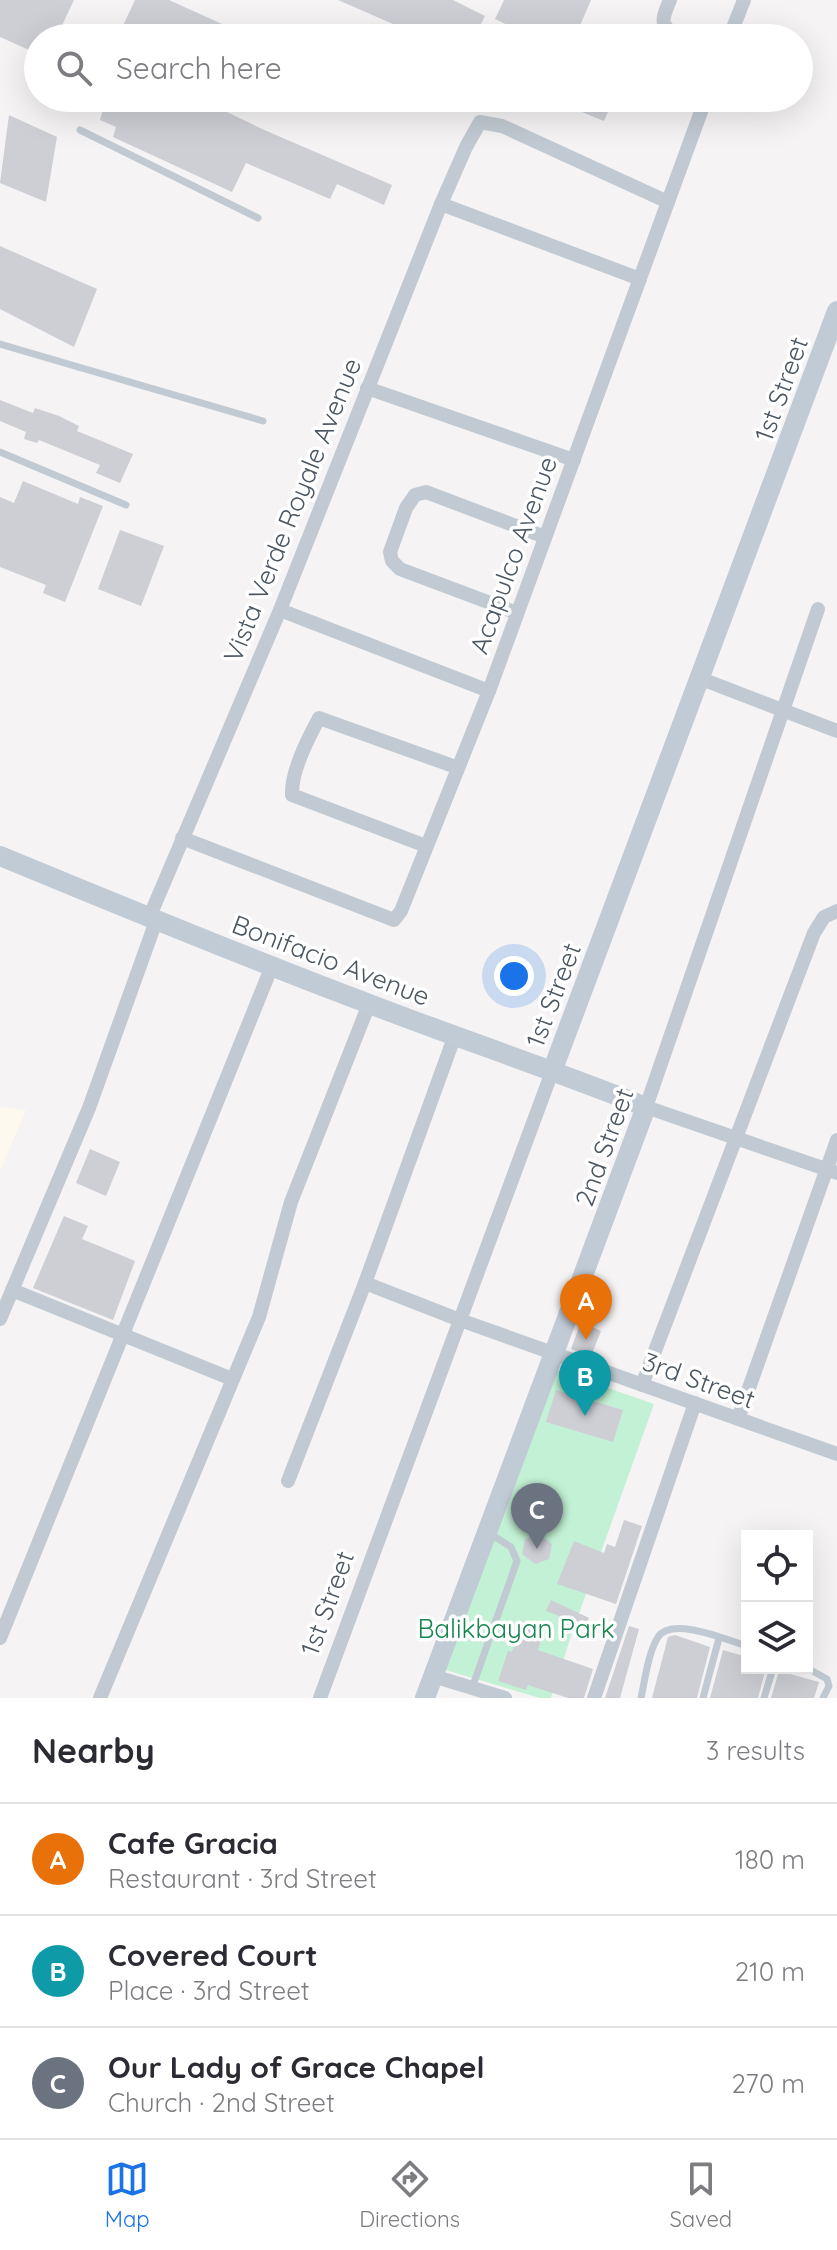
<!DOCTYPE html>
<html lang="en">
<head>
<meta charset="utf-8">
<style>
  body { margin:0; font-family:Quicksand,sans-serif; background:#f7f7f7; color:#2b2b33 }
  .controls { position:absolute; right:24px; bottom:24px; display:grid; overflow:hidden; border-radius:0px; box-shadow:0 8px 32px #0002 }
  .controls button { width:72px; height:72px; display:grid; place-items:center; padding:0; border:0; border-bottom:2px solid #e1e1e2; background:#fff; color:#2b2b33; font:40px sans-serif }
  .you { position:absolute; left:514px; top:976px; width:28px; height:28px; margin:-20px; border:6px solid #fff; border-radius:50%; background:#1a73e8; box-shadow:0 0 0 12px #1a73e833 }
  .badge { display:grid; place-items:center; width:52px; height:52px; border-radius:50%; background:#1a73e8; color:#fff; font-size:26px; font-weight:700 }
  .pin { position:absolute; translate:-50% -66px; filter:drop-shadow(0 2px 4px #0008) }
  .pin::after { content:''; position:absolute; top:42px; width:28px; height:24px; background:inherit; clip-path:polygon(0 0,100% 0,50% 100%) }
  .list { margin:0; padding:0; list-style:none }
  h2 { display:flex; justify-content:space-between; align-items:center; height:104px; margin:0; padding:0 32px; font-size:34px }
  h2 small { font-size:26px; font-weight:400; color:#7c7c81 }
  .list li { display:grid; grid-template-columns:52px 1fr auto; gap:24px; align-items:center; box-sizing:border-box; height:112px; padding:0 32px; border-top:2px solid #e1e1e2 }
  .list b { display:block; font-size:30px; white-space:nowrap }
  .list p { margin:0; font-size:26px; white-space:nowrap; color:#7c7c81 }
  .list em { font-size:26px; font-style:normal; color:#7c7c81 }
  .icon { flex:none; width:44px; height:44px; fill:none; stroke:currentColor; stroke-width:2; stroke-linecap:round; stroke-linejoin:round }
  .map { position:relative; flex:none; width:837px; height:1698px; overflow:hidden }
  .search { position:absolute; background:#fff; box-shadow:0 8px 32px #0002; left:24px; right:24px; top:24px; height:88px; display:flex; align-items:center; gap:20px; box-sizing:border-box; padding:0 28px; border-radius:44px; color:#7c7c81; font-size:30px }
  .sheet { height:440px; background:#fff }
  nav { display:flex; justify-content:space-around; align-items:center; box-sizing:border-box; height:112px; border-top:2px solid #e1e1e2; background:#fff; font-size:22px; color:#7c7c81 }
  nav a { display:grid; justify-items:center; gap:4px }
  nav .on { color:#1a73e8 }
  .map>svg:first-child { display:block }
</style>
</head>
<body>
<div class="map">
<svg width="837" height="1698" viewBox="0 0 837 1698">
  <rect width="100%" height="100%" fill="#f5f3f3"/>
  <polygon fill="#fdf9ef" points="0,1107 26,1110 0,1172"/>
  <polygon fill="#c3f1d5" points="556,1370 654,1404 572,1633 551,1698 540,1698 442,1669"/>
  <g fill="#cdcfd5">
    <polygon points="0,0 74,0 56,38 38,38 38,54 0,37"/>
    <polygon points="135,0 169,0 253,38 143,38 122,28"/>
    <polygon points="338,0 453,0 485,16 474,38 425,38"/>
    <polygon points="504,0 591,0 579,28 599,38 524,38 526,34 495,19"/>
    <polygon points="106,98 198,98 262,129 392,185 384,205 337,184 330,199 246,163 232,192 113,137 116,127 100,120"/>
    <polygon points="547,98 614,98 604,121"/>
    <polygon points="9,115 57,137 46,202 0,183"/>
    <polygon points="0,246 97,289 74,347 0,309"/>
    <polygon points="0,400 33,413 35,408 59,416 79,426 77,431 133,454 120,483 96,473 100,465 39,440 37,443 24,439 26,432 0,421"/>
    <polygon points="23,481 78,504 80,497 103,506 65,602 43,593 46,585 0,567 0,497 14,503"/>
    <polygon points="120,530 164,546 141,606 98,589"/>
    <polygon points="90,1149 120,1162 106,1196 76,1183"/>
    <polygon points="64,1216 88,1226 82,1239 135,1261 113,1320 33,1288"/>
    <polygon points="581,1322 601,1331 591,1356 571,1349"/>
    <polygon points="556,1390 623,1410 613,1442 546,1422"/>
    <polygon points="624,1520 642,1526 616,1604 557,1584 574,1541 604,1553 607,1544 615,1547"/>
    <polygon points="539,1534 552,1544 549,1559 535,1564 522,1554 525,1539"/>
    <polygon points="551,1600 589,1618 586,1626 546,1611"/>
    <polygon points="521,1624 544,1631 538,1650 593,1669 584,1698 568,1698 528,1685 526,1690 498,1681 508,1651 512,1652"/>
    <polygon points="629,1626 639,1629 620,1698 605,1698"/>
    <polygon points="675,1635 710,1647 697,1698 652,1698 668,1637"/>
    <polygon points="723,1650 747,1657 747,1668 766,1668 758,1698 710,1698"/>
    <polygon points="779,1671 819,1682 814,1698 771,1698"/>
  </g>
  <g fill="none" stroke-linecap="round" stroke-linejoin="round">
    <g stroke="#c1cad2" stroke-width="7">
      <polyline points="80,130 258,218"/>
      <polyline points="0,344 263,421"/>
      <polyline points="0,452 126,505"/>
      <polyline points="807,1668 827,1679 829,1686 823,1698"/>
      <polyline points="472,1688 517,1561 511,1547 489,1533"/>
      <path d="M 641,1698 C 645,1680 648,1653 658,1637 C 672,1616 727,1640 747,1646"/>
      <polyline points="703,1698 719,1638"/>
      <polyline points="764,1698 773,1668"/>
    </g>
    <g stroke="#c1cad2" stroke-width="14">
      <path d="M 670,0 C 660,23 660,26 682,38"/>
      <polyline points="729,38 744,0"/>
      <polyline points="441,204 640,279"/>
      <polyline points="367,388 574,460"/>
      <polyline points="818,609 646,1107 837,1173"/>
      <polyline points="280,610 489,691"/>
      <polyline points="517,613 400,569 392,561 390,552 406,508 415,495 426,492 545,537"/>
      <polyline points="699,678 837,731"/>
      <polyline points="182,838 394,920 401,911 489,691 706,98"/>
      <path d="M 426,846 L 292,795 C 291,771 308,739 319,718 L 456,767"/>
      <polyline points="149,918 280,610 441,204 466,147 480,122 502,126 668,202"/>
      <polyline points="365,1283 460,1320 837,1454"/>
      <polyline points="12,1290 232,1379"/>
      <polyline points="0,1319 89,1108 156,921"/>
      <polyline points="642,1385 814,933 824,917 837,911"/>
      <polyline points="738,1419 837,1140"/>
      <polyline points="288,1481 365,1283 455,1035"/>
      <polyline points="0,1638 272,966"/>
      <polyline points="433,1676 505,1698"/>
      <polyline points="100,1698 259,1317 291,1202 369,1004"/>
      <polyline points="320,1698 553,1069"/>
      <polyline points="594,1698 695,1403"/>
    </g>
    <g stroke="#c1cbd6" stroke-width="20">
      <path d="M 0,856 C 122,906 244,957 367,1003 C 460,1039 554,1070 646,1107 L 425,1698"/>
      <polyline points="553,1069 837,311"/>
    </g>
  </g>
  <g text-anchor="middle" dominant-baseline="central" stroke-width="7" stroke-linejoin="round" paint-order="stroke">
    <g font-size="26" fill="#4a5661" stroke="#fff">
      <text transform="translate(781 389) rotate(-70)">1st Street</text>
      <text transform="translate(292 510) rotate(-68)">Vista Verde Royale Avenue</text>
      <text transform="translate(513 555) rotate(-70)">Acapulco Avenue</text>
      <text transform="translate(331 960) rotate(21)">Bonifacio Avenue</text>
      <text transform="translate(553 995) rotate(-69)">1st Street</text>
      <text transform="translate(604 1147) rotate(-70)">2nd Street</text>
      <text transform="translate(699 1380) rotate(20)">3rd Street</text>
      <text transform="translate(327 1603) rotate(-70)">1st Street</text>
    </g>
    <g font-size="26" fill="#17864f" stroke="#fff">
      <text x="516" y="1628">Balikbayan Park</text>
    </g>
  </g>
</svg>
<div class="controls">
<button><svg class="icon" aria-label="locate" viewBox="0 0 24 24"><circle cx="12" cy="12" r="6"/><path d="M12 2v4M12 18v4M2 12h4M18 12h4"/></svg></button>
<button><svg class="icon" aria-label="layers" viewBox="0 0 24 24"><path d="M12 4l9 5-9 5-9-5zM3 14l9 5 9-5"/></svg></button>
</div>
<div class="you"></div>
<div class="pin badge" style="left:586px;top:1340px;background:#e8710a">A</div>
<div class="pin badge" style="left:585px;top:1416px;background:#0f9aa8">B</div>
<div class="pin badge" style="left:537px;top:1549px;background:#6b7280">C</div>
<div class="search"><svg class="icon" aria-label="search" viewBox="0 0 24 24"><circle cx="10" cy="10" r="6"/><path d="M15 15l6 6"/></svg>Search here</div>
</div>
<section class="sheet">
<h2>Nearby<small>3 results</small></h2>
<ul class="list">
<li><span class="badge" style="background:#e8710a">A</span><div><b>Cafe Gracia</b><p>Restaurant · 3rd Street</p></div><em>180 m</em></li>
<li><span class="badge" style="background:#0f9aa8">B</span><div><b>Covered Court</b><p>Place · 3rd Street</p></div><em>210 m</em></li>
<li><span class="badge" style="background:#6b7280">C</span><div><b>Our Lady of Grace Chapel</b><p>Church · 2nd Street</p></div><em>270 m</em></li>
</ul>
</section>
<nav>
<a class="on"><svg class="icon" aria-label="map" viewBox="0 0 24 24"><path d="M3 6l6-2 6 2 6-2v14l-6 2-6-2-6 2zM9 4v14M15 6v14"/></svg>Map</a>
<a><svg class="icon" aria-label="directions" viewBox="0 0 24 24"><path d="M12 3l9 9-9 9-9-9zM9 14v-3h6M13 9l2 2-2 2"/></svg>Directions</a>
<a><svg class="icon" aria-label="saved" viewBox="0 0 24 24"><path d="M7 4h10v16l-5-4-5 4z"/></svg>Saved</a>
</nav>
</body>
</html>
